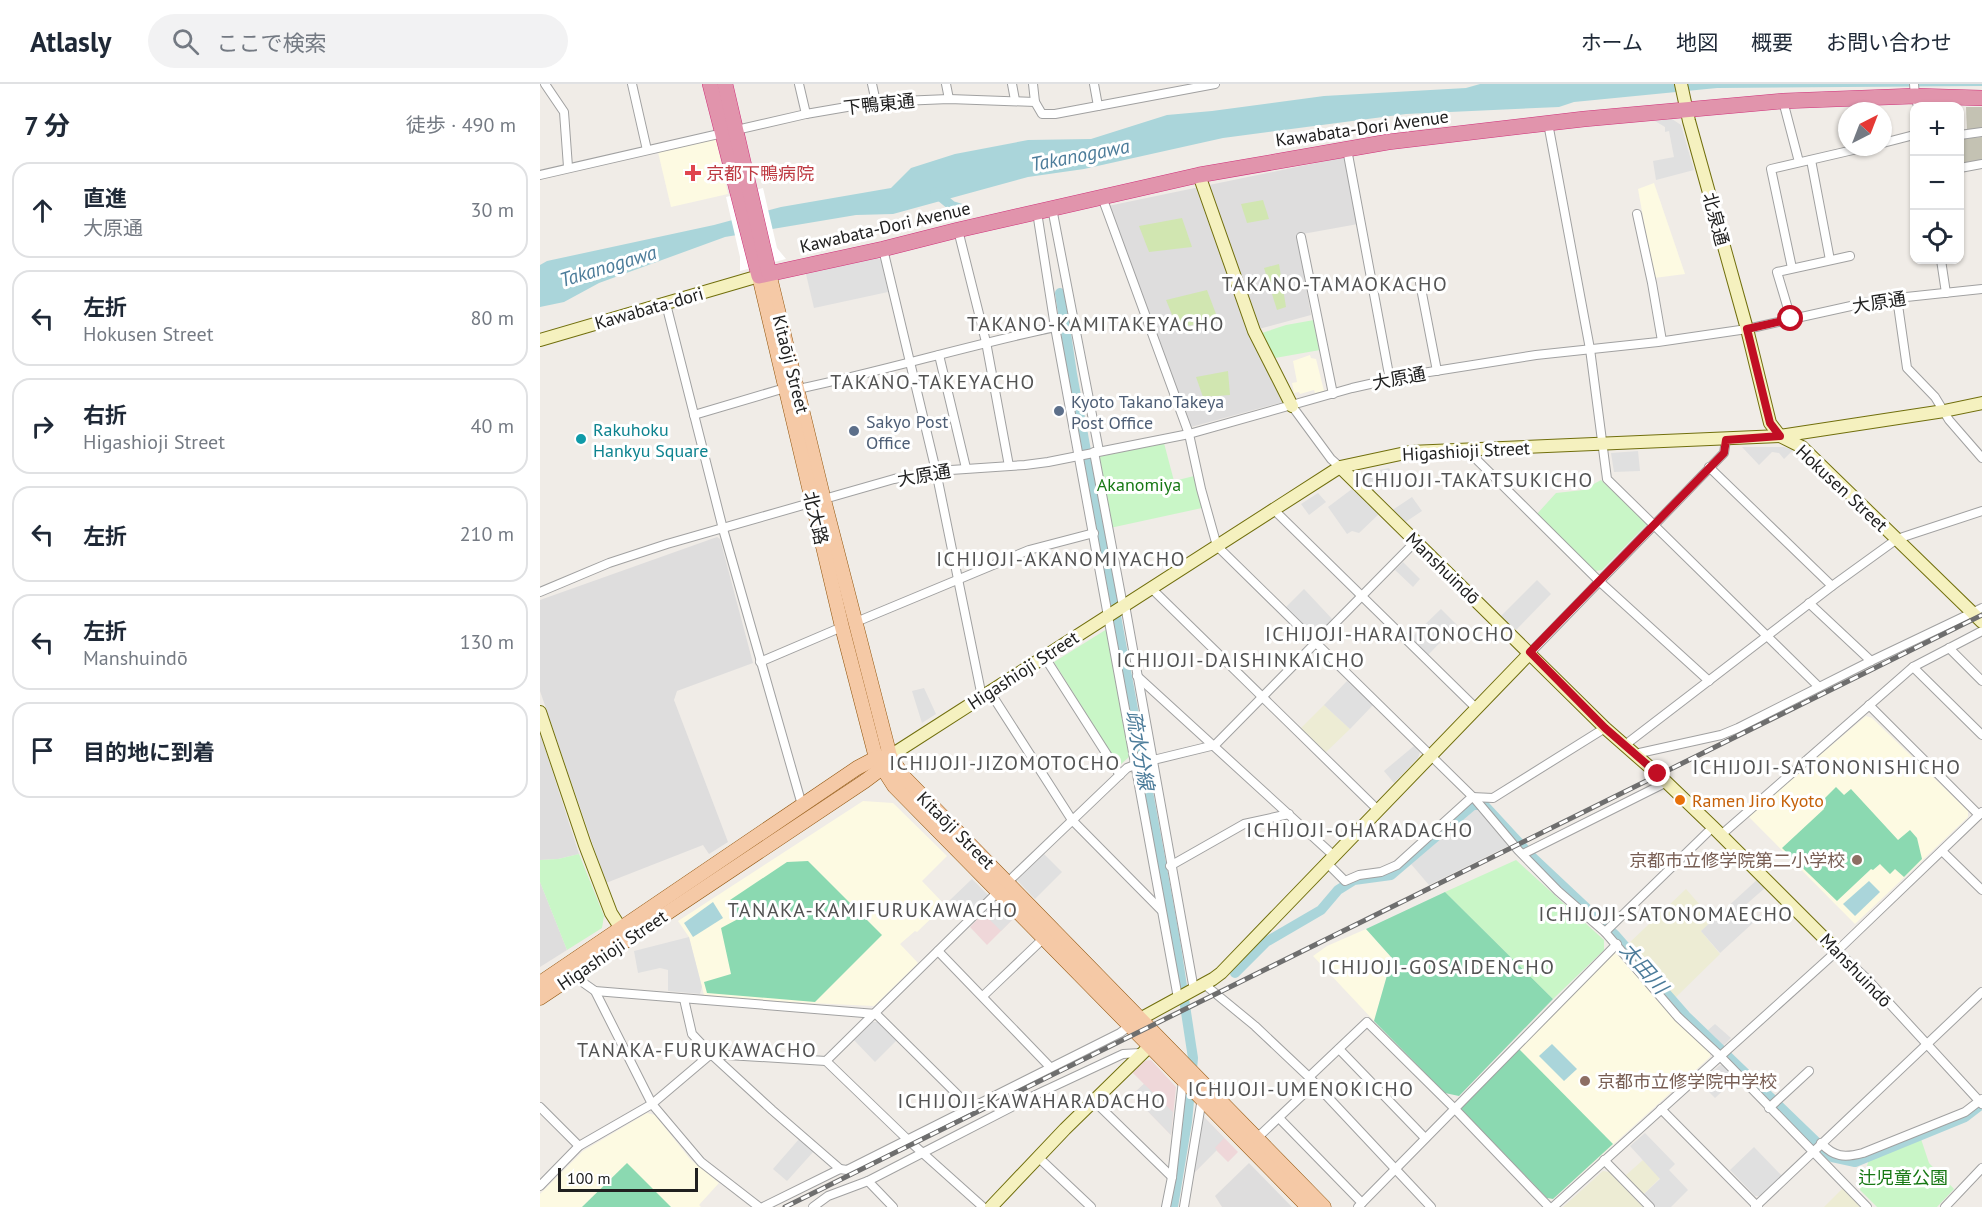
<!DOCTYPE html>
<html lang="ja">
<head>
<meta charset="utf-8">
<style>
  body { margin:0; font-family:"PT Sans","Noto Sans JP",sans-serif; background:#f2f2f3; color:#1f2937 }
  .controls { position:absolute; right:18px; top:18px; display:grid; overflow:hidden; border-radius:12px; box-shadow:0 2px 4px #0004 }
  .controls button { width:54px; height:54px; display:grid; place-items:center; padding:0; border:0; border-bottom:2px solid #e0e1e3; background:#fff; color:#1f2937; font:30px sans-serif }
  .compass { position:absolute; left:1298px; top:18px; width:54px; height:54px; border-radius:50%; background:#fff; box-shadow:0 2px 4px #0004; rotate:42deg }
  .scale { position:absolute; left:18px; bottom:15px; width:140px; box-sizing:border-box; padding-left:6px; border:3px solid #202020; border-top:0; font-size:16px; line-height:21px; white-space:nowrap; color:#202020; -webkit-text-stroke:4px #fff; paint-order:stroke }
  .stop { position:absolute; width:18px; height:18px; margin:-14px; border:4px solid #c10e24; border-radius:50%; background:#fff }
  .stop.end { background:#c10e24; border-color:#fff; box-shadow:0 2px 6px #0008 }
  .list { margin:0; padding:0; list-style:none }
  h2 { display:flex; justify-content:space-between; align-items:center; height:78px; margin:0; padding:0 24px; font-size:26px }
  h2 small { font-size:20px; font-weight:400; color:#747a83 }
  .list li { display:grid; grid-template-columns:39px 1fr auto; gap:18px; align-items:center; box-sizing:border-box; height:96px; margin:0 12px 12px; padding:0 12px; border:2px solid #e0e1e3; border-radius:18px }
  .list b { display:block; font-size:22px; white-space:nowrap }
  .list p { margin:0; font-size:20px; white-space:nowrap; color:#747a83 }
  .list em { font-size:20px; font-style:normal; color:#747a83 }
  .icon { flex:none; width:33px; height:33px; fill:none; stroke:currentColor; stroke-width:2; stroke-linecap:round; stroke-linejoin:round }
  .map { position:relative; flex:none; width:1442px; height:1123px; overflow:hidden }
  header { display:flex; align-items:center; gap:36px; box-sizing:border-box; height:84px; padding:0 30px; background:#fff; border-bottom:2px solid #e0e1e3 }
  header strong { font-size:28px }
  nav { display:flex; gap:33px; margin-inline-start:auto; font-size:21px }
  .search { width:420px; height:54px; background:#f2f2f3; display:flex; align-items:center; gap:15px; box-sizing:border-box; padding:0 21px; border-radius:33px; color:#747a83; font-size:22px }
  main { display:flex }
  aside { flex:1; background:#fff }
  .map>svg:first-child { display:block }
</style>
</head>
<body>
<header>
<strong>Atlasly</strong>
<div class="search"><svg class="icon" aria-label="search" viewBox="0 0 24 24"><circle cx="10" cy="10" r="6"/><path d="M15 15l6 6"/></svg>ここで検索</div>
<nav><a>ホーム</a><a>地図</a><a>概要</a><a>お問い合わせ</a></nav>
</header>
<main>
<aside>
<h2>7 分<small>徒歩 · 490 m</small></h2>
<ul class="list">
<li><svg class="icon" aria-label="ahead" viewBox="0 0 24 24"><path d="M12 20V5M6 11l6-6 6 6"/></svg><div><b>直進</b><p>大原通</p></div><em>30 m</em></li>
<li><svg class="icon" aria-label="left" viewBox="0 0 24 24"><path d="M17 20v-9H6M10 6l-5 5 5 5"/></svg><div><b>左折</b><p>Hokusen Street</p></div><em>80 m</em></li>
<li><svg class="icon" aria-label="right" viewBox="0 0 24 24"><path d="M7 20v-9h11M14 6l5 5-5 5"/></svg><div><b>右折</b><p>Higashioji Street</p></div><em>40 m</em></li>
<li><svg class="icon" aria-label="left" viewBox="0 0 24 24"><path d="M17 20v-9H6M10 6l-5 5 5 5"/></svg><div><b>左折</b></div><em>210 m</em></li>
<li><svg class="icon" aria-label="left" viewBox="0 0 24 24"><path d="M17 20v-9H6M10 6l-5 5 5 5"/></svg><div><b>左折</b><p>Manshuindō</p></div><em>130 m</em></li>
<li><svg class="icon" aria-label="arrive" viewBox="0 0 24 24"><path d="M6 21V4h12l-3 4 3 4H6"/></svg><div><b>目的地に到着</b></div></li>
</ul>
</aside>
<div class="map">
<svg width="1442" height="1123" viewBox="0 0 1442 1123">
  <rect width="100%" height="100%" fill="#f0ece7"/>
  <g fill="#dedddd">
    <polygon points="805,73 818,140 757,151 771,231 711,247 747,317 651,343 568,122"/>
    <polygon points="177,453 180,455 213,579 137,607 134,616 188,758 169,770 163,761 66,799 0,607 0,516"/>
    <polygon points="0,649 39,770 18,775 0,776"/>
    <polygon points="0,798 27,866 0,883"/>
    <polygon points="709,1079 752,1123 682,1123 675,1112"/>
  </g>
  <g fill="#efd7d9">
    <polygon points="455,817 473,835 447,861 430,843"/>
    <polygon points="611,976 636,1003 631,1051 592,1011 604,1000 592,988 603,977"/>
    <polygon points="661,1030 698,1068 688,1078 676,1066 654,1089"/>
  </g>
  <g fill="#fdfae2">
    <polygon points="176,55 188,110 131,123 118,68"/>
    <polygon points="1114,99 1145,190 1114,194 1098,105"/>
    <polygon points="770,271 771,274 776,275 784,307 775,309 774,306 760,310 759,308 754,309 752,299 757,298 753,277"/>
    <polygon points="1326,632 1332,634 1428,727 1428,733 1315,840 1208,732"/>
    <polygon points="323,717 353,719 407,772 382,797 405,821 377,848 375,847 360,860 378,879 334,922 249,918 164,911 149,853 138,837"/>
    <polygon points="826,845 852,874 834,937 773,872 787,862"/>
    <polygon points="1073,868 1075,868 1135,935 1170,968 1170,973 1013,1115 1007,1114 922,1026 922,1021"/>
    <polygon points="107,1029 115,1031 150,1075 179,1099 159,1121 161,1123 0,1123 0,1110 43,1067"/>
  </g>
  <g fill="#c4c2b3">
    <polygon points="1426,23 1442,23 1442,47 1427,48"/>
    <polygon points="1442,53 1442,76 1420,79 1420,55"/>
  </g>
  <g fill="#edecd4">
    <polygon points="784,621 810,645 785,669 760,645"/>
    <polygon points="1146,805 1173,836 1161,847 1180,870 1134,915 1087,861"/>
    <polygon points="1103,1076 1120,1094 1103,1111 1085,1092"/>
    <polygon points="1063,1087 1069,1088 1103,1123 1023,1123"/>
    <polygon points="1303,1104 1320,1123 1284,1123"/>
  </g>
  <g fill="#d1e6b1">
    <polygon points="723,116 729,135 707,139 701,120"/>
    <polygon points="642,134 652,163 609,168 599,142"/>
    <polygon points="739,180 746,223 737,226 724,184"/>
    <polygon points="667,206 679,238 637,243 626,216"/>
    <polygon points="688,287 690,311 663,313 656,293"/>
  </g>
  <g fill="#c9f6c7">
    <polygon points="774,236 780,266 735,274 722,249 746,241"/>
    <polygon points="624,359 634,397 654,392 662,424 570,444 558,373"/>
    <polygon points="1061,396 1107,440 1062,486 1055,487 997,430 1016,409 1043,406"/>
    <polygon points="567,545 590,672 579,682 514,578"/>
    <polygon points="39,770 64,832 62,844 27,866 0,798 0,776 18,775"/>
    <polygon points="976,776 1064,856 1064,866 1013,915 905,808"/>
    <polygon points="1381,1055 1389,1079 1414,1105 1397,1123 1337,1123 1320,1106 1329,1075"/>
  </g>
  <g fill="#8bd9b1">
    <polygon points="1296,703 1304,711 1311,705 1358,756 1370,746 1377,754 1382,775 1364,793 1355,785 1350,790 1340,780 1333,786 1331,785 1297,817 1242,764 1284,725 1280,719"/>
    <polygon points="268,777 342,851 275,918 167,909 164,898 191,890 181,844 198,835 187,818 247,778"/>
    <polygon points="905,808 1013,915 919,1012 905,1009 834,937 852,874 826,845"/>
    <polygon points="978,964 1073,1060 1013,1115 1007,1114 922,1026 922,1021"/>
    <polygon points="87,1079 131,1123 42,1123"/>
  </g>
  <g fill="#e0e0e0">
    <polygon points="1132,35 1141,41 1154,86 1116,96 1113,77 1134,73 1129,47 1125,48 1125,43 1115,37"/>
    <polygon points="337,174 341,176 348,208 274,224 266,190"/>
    <polygon points="1202,363 1244,363 1253,366 1244,375 1239,369 1232,368 1219,381"/>
    <polygon points="1098,367 1100,387 1074,388 1071,369"/>
    <polygon points="849,384 854,392 833,407 822,396 824,389"/>
    <polygon points="812,405 816,405 840,429 819,449 812,447 807,450 788,423"/>
    <polygon points="778,409 786,418 769,431 761,420"/>
    <polygon points="872,413 882,427 864,439 851,427"/>
    <polygon points="863,478 880,495 873,503 855,486"/>
    <polygon points="997,496 1011,510 976,546 961,532"/>
    <polygon points="764,505 794,537 780,552 773,552 745,524"/>
    <polygon points="901,525 917,541 888,571 871,554"/>
    <polygon points="807,597 833,621 810,645 784,621"/>
    <polygon points="384,604 396,630 382,639 372,607"/>
    <polygon points="874,662 880,668 878,674 854,699 844,687"/>
    <polygon points="937,724 968,762 889,801 871,780 934,725"/>
    <polygon points="504,770 522,788 495,815 477,796"/>
    <polygon points="432,795 449,812 425,836 411,822 413,819 410,816"/>
    <polygon points="1218,795 1226,803 1202,824 1214,838 1180,869 1161,847"/>
    <polygon points="455,817 473,835 461,847 443,829"/>
    <polygon points="149,853 162,903 160,910 128,907 128,886 120,884 98,889 94,867"/>
    <polygon points="332,938 339,938 357,956 335,978 314,956"/>
    <polygon points="1175,940 1191,954 1183,962 1167,947"/>
    <polygon points="1180,981 1185,981 1196,994 1175,1014 1160,999"/>
    <polygon points="604,1000 633,1028 631,1051 592,1011"/>
    <polygon points="661,1030 684,1054 675,1064 677,1066 654,1089 652,1088"/>
    <polygon points="1105,1049 1135,1080 1129,1086 1148,1106 1131,1123 1115,1123 1103,1111 1120,1095 1090,1062"/>
    <polygon points="260,1054 274,1067 247,1097 233,1085"/>
    <polygon points="1214,1063 1242,1092 1221,1112 1215,1112 1190,1086"/>
  </g>
  <g fill="#aad5da">
    <polygon points="940,0 1442,0 1442,2 1177,4 1034,18 1019,23 866,30 683,54 544,85 488,93 353,130 316,131 185,153 59,199 24,218 0,223 0,181 7,177 174,141 241,123 351,104 371,84 415,70 488,56 551,55 627,31 672,27 784,12 926,4"/>
    <polygon points="1329,797 1340,808 1315,832 1303,820"/>
    <polygon points="173,818 183,834 153,853 144,839"/>
    <polygon points="1012,960 1037,985 1024,997 999,972"/>
  </g>
  <polygon fill="#fff" points="223,104 237,164 246,175 200,187 200,173 186,113"/>
  <g fill="none" stroke-linecap="round" stroke-linejoin="round">
    <g stroke="#aad5da" stroke-width="10">
      <polyline points="395,108 412,122 425,126"/>
      <polyline points="520,209 532,290 635,856 651,961 653,974 647,1038 633,1123"/>
      <polyline points="695,889 726,858 781,826 798,806 814,796 851,791 933,721 944,721 993,774 1076,852 1146,932 1292,1073 1315,1078 1425,1033 1442,1020"/>
    </g>
    <defs>
      <g id="street">
        <polyline points="5,0 24,28 28,83"/>
        <polyline points="92,0 107,66"/>
        <polyline points="259,0 266,30"/>
        <polyline points="332,0 336,18"/>
        <polyline points="406,0 409,15"/>
        <polyline points="472,0 475,16"/>
        <polyline points="493,0 495,18"/>
        <polyline points="554,0 558,22"/>
        <polyline points="1374,0 1375,12 1378,22"/>
        <polyline points="1243,17 1259,78"/>
        <polyline points="1008,39 1050,265 1067,395 1279,603"/>
        <polyline points="1420,51 1442,48"/>
        <polyline points="1343,59 1374,51"/>
        <polyline points="807,65 850,296"/>
        <polyline points="1271,76 1290,176"/>
        <polyline points="1420,84 1442,80"/>
        <polyline points="0,91 266,30 336,18 409,15 495,18 502,30 515,30 675,0"/>
        <polyline points="562,113 649,350 661,405 677,462 935,715 978,766 1018,807 1065,848"/>
        <polyline points="512,124 559,367"/>
        <polyline points="497,128 515,243 638,914"/>
        <polyline points="1097,130 1112,199 1122,257"/>
        <polyline points="418,146 446,258 469,382"/>
        <polyline points="761,153 793,310"/>
        <polyline points="343,165 396,387 442,613"/>
        <polyline points="1401,176 1406,209"/>
        <polyline points="1252,184 1231,85 1326,63"/>
        <polyline points="880,199 897,287"/>
        <polyline points="1357,214 1367,284 1395,313 1409,336 1442,374"/>
        <polyline points="126,220 183,445 262,721"/>
        <polyline points="1251,235 1237,188 1310,172"/>
        <polyline points="399,271 426,384"/>
        <path d="M 258,305 C 344,287 429,261 515,243"/>
        <polyline points="752,322 791,375 800,383"/>
        <polyline points="154,331 245,304"/>
        <polyline points="934,365 937,376 1059,497 1169,597"/>
        <polyline points="554,368 583,522"/>
        <polyline points="1169,383 1292,502"/>
        <polyline points="733,425 936,624"/>
        <polyline points="611,504 838,726"/>
        <polyline points="0,508 69,479 127,460 354,395 396,387 485,381 508,378 649,350 812,304 870,291 996,271 1118,258 1207,245 1338,216 1442,205"/>
        <polyline points="1269,519 1331,577"/>
        <polyline points="585,521 654,906"/>
        <polyline points="316,538 489,466 554,449"/>
        <polyline points="1409,564 1442,597"/>
        <polyline points="990,569 1184,369 1186,356"/>
        <polyline points="504,572 580,691"/>
        <polyline points="220,578 302,543"/>
        <polyline points="1373,583 1442,651"/>
        <polyline points="597,592 793,771"/>
        <polyline points="450,608 532,736 621,826"/>
        <polyline points="1329,621 1439,731"/>
        <polyline points="1085,661 1292,502 1357,455 1442,427"/>
        <polyline points="1095,670 1181,651 1198,644 1331,577 1442,524"/>
        <polyline points="1173,743 1065,848 1138,933 1180,972 1327,1123"/>
        <polyline points="1181,751 1373,583 1442,547"/>
        <polyline points="1402,767 1442,806"/>
        <polyline points="983,770 1127,698"/>
        <polyline points="786,778 805,797 819,791 841,788 857,781 932,713 953,714 1065,644"/>
        <polyline points="630,782 704,740 749,730"/>
        <polyline points="398,867 510,983"/>
        <polyline points="1297,867 1327,895 1442,1020"/>
        <polyline points="31,890 55,907 336,930 430,1023"/>
        <polyline points="664,900 715,942 769,993"/>
        <polyline points="55,907 112,1020 161,1078 219,1123"/>
        <polyline points="443,912 506,852"/>
        <polyline points="144,915 152,950 171,970 232,1026 300,1085"/>
        <polyline points="799,965 885,1054"/>
        <polyline points="286,977 367,1055 443,1123"/>
        <polyline points="554,1017 632,1093"/>
        <polyline points="0,1023 39,1062"/>
        <polyline points="1229,1024 1269,987"/>
        <polyline points="1121,1025 1218,1123"/>
        <polyline points="739,1034 822,1119"/>
        <polyline points="715,1056 774,1000"/>
        <path d="M 1281,1059 C 1294,1073 1304,1074 1323,1069 L 1425,1028 L 1442,1015"/>
        <polyline points="498,1073 551,1123"/>
        <polyline points="1064,1076 1110,1123"/>
        <polyline points="0,1102 39,1062 112,1020 171,970 286,977 472,794 587,684 597,680 675,661 875,458"/>
        <polyline points="223,1123 300,1085 307,1086 580,949 592,940"/>
        <polyline points="273,1123 288,1112 328,1097"/>
        <polyline points="353,1123 328,1097 491,1013 583,970 600,969"/>
        <polyline points="626,1123 632,1093 643,996"/>
        <polyline points="644,1123 662,1014"/>
        <polyline points="818,1123 1077,860"/>
        <polyline points="891,1123 769,993 827,938 914,1024 1009,1123"/>
        <polyline points="1013,1123 1297,867 1442,728"/>
        <polyline points="1215,1123 1442,908"/>
        <polyline points="1405,1123 1442,1084"/>
      </g>
      <g id="secondary">
        <polyline points="1141,0 1149,37 1207,245 1230,339 1240,352 1262,363 1442,538"/>
        <polyline points="659,91 714,247 752,322"/>
        <polyline points="0,256 219,192"/>
        <polyline points="800,383 1065,644 1122,694 1173,743 1297,867"/>
        <polyline points="0,628 45,761 71,829 85,851"/>
        <polyline points="350,672 800,383 870,368 1240,352 1404,327 1442,319"/>
        <polyline points="600,935 673,895 681,889 990,569"/>
        <polyline points="451,1123 525,1045 615,957"/>
      </g>
      <g id="primary">
        <polyline points="229,189 284,416 350,672 363,692 784,1123"/>
        <polyline points="219,192 302,543 336,674 354,702 768,1123"/>
        <polyline points="0,899 317,684 336,674 345,673"/>
        <polyline points="0,914 325,697 341,685 345,679"/>
      </g>
      <g id="highway">
        <polyline points="170,0 219,192 343,165 418,146 659,91 848,58 1044,35 1243,17 1375,12 1442,14"/>
        <polyline points="185,0 229,189"/>
      </g>
    </defs>
    <use href="#street" stroke="#a1a1a1" stroke-width="10"/>
    <use href="#secondary" stroke="#716f0d" stroke-width="14"/>
    <use href="#primary" stroke="#91540b" stroke-width="15"/>
    <use href="#highway" stroke="#cf337b" stroke-width="16"/>
    <use href="#street" stroke="#fff" stroke-width="8"/>
    <use href="#secondary" stroke="#f5f1bf" stroke-width="12"/>
    <use href="#primary" stroke="#f5c9a6" stroke-width="14"/>
    <use href="#highway" stroke="#e194ac" stroke-width="15"/>
    <defs>
      <polyline id="rail" points="245,1123 1442,531"/>
    </defs>
    <use href="#rail" stroke="#6e6e6e" stroke-width="5"/>
    <use href="#rail" stroke="#fff" stroke-width="3" stroke-dasharray="9" stroke-linecap="butt"/>
  </g>
  <g fill="none" stroke-linecap="round" stroke-linejoin="round">
    <polyline stroke="#c10e24" stroke-width="8" points="1118,690 1065,644 990,568 1184,369 1186,356 1240,352 1230,339 1207,245 1251,235"/>
  </g>
  <path fill="#e0444e" stroke="#fff" stroke-width="2" d="M150 80h6v6h6v6h-6v6h-6v-6h-6v-6h6z"/>
  <g fill="#5c6f8a" stroke="#fff" stroke-width="2">
    <circle cx="519" cy="327" r="6"/>
    <circle cx="314" cy="347" r="6"/>
  </g>
  <circle fill="#0f9aa8" stroke="#fff" stroke-width="2" cx="41" cy="355" r="6"/>
  <circle fill="#e8710a" stroke="#fff" stroke-width="2" cx="1140" cy="716" r="6"/>
  <g fill="#8d6e63" stroke="#fff" stroke-width="2">
    <circle cx="1317" cy="776" r="6"/>
    <circle cx="1045" cy="997" r="6"/>
  </g>
  <g text-anchor="middle" dominant-baseline="central" stroke-width="6" stroke-linejoin="round" paint-order="stroke">
    <g font-size="18" fill="#202020" stroke="#fff">
      <text transform="translate(339 20) rotate(-6)">下鴨東通</text>
      <text transform="translate(822 44) rotate(-8)">Kawabata-Dori Avenue</text>
      <text transform="translate(1176 135) rotate(75)">北泉通</text>
      <text transform="translate(345 143) rotate(-13)">Kawabata-Dori Avenue</text>
      <text transform="translate(1339 218) rotate(-9)">大原通</text>
      <text transform="translate(109 224) rotate(-16)">Kawabata-dori</text>
      <text transform="translate(251 280) rotate(76)">Kitaōji Street</text>
      <text transform="translate(859 294) rotate(-11)">大原通</text>
      <text transform="translate(926 367) rotate(-3)">Higashioji Street</text>
      <text transform="translate(384 391) rotate(-10)">大原通</text>
      <text transform="translate(1302 404) rotate(43)">Hokusen Street</text>
      <text transform="translate(276 434) rotate(77)">北大路</text>
      <text transform="translate(903 484) rotate(44)">Manshuindō</text>
      <text transform="translate(483 586) rotate(-33)">Higashioji Street</text>
      <text transform="translate(416 746) rotate(45)">Kitaōji Street</text>
      <text transform="translate(72 866) rotate(-34)">Higashioji Street</text>
      <text transform="translate(1316 886) rotate(46)">Manshuindō</text>
    </g>
    <g font-size="18" fill="#be3a42" stroke="#fff" text-anchor="start">
      <text x="166" y="89">京都下鴨病院</text>
    </g>
    <g font-size="18" fill="#4e5e75" stroke="#fff" text-anchor="start">
      <text x="531" y="317">Kyoto TakanoTakeya<tspan x="531" dy="21">Post Office</tspan></text>
      <text x="326" y="337">Sakyo Post<tspan x="326" dy="21">Office</tspan></text>
    </g>
    <g font-size="18" fill="#0d838f" stroke="#fff" text-anchor="start">
      <text x="53" y="345">Rakuhoku<tspan x="53" dy="21">Hankyu Square</tspan></text>
    </g>
    <g font-size="18" fill="#177814" stroke="#fff">
      <text x="599" y="400">Akanomiya</text>
      <text x="1363" y="1093">辻児童公園</text>
    </g>
    <g font-size="18" fill="#c56008" stroke="#fff" text-anchor="start">
      <text x="1152" y="716">Ramen Jiro Kyoto</text>
    </g>
    <g font-size="18" fill="#785e54" stroke="#fff" text-anchor="end">
      <text x="1305" y="776">京都市立修学院第二小学校</text>
      <text x="1057" y="997" text-anchor="start">京都市立修学院中学校</text>
    </g>
    <g font-size="20" font-style="italic" fill="#4c7c9a" stroke="#fff">
      <text transform="translate(540 71) rotate(-11)">Takanogawa</text>
      <text transform="translate(68 182) rotate(-17)">Takanogawa</text>
      <text transform="translate(600 666) rotate(80)">疏水分線</text>
      <text transform="translate(1104 884) rotate(49)">太田川</text>
    </g>
    <g font-size="20" letter-spacing="1.5" fill="#535353" stroke="#fff">
      <text x="795" y="200">TAKANO-TAMAOKACHO</text>
      <text x="556" y="240">TAKANO-KAMITAKEYACHO</text>
      <text x="393" y="298">TAKANO-TAKEYACHO</text>
      <text x="934" y="396">ICHIJOJI-TAKATSUKICHO</text>
      <text x="521" y="475">ICHIJOJI-AKANOMIYACHO</text>
      <text x="850" y="550">ICHIJOJI-HARAITONOCHO</text>
      <text x="701" y="576">ICHIJOJI-DAISHINKAICHO</text>
      <text x="465" y="679">ICHIJOJI-JIZOMOTOCHO</text>
      <text x="1287" y="683">ICHIJOJI-SATONONISHICHO</text>
      <text x="820" y="746">ICHIJOJI-OHARADACHO</text>
      <text x="333" y="826">TANAKA-KAMIFURUKAWACHO</text>
      <text x="1126" y="830">ICHIJOJI-SATONOMAECHO</text>
      <text x="898" y="883">ICHIJOJI-GOSAIDENCHO</text>
      <text x="157" y="966">TANAKA-FURUKAWACHO</text>
      <text x="761" y="1005">ICHIJOJI-UMENOKICHO</text>
      <text x="492" y="1017">ICHIJOJI-KAWAHARADACHO</text>
    </g>
  </g>
</svg>
<div class="controls">
<button>+</button>
<button>−</button>
<button><svg class="icon" aria-label="locate" viewBox="0 0 24 24"><circle cx="12" cy="12" r="6"/><path d="M12 2v4M12 18v4M2 12h4M18 12h4"/></svg></button>
</div>
<svg class="compass" viewBox="-18 -18 36 36"><path d="M0-13l5 13h-10z" fill="#e53935"/><path d="M0 13l5-13h-10z" fill="#747a83"/></svg>
<div class="scale">100 m</div>
<div class="stop" style="left:1251px;top:235px"></div>
<div class="stop end" style="left:1118px;top:690px"></div>
</div>
</main>
</body>
</html>
